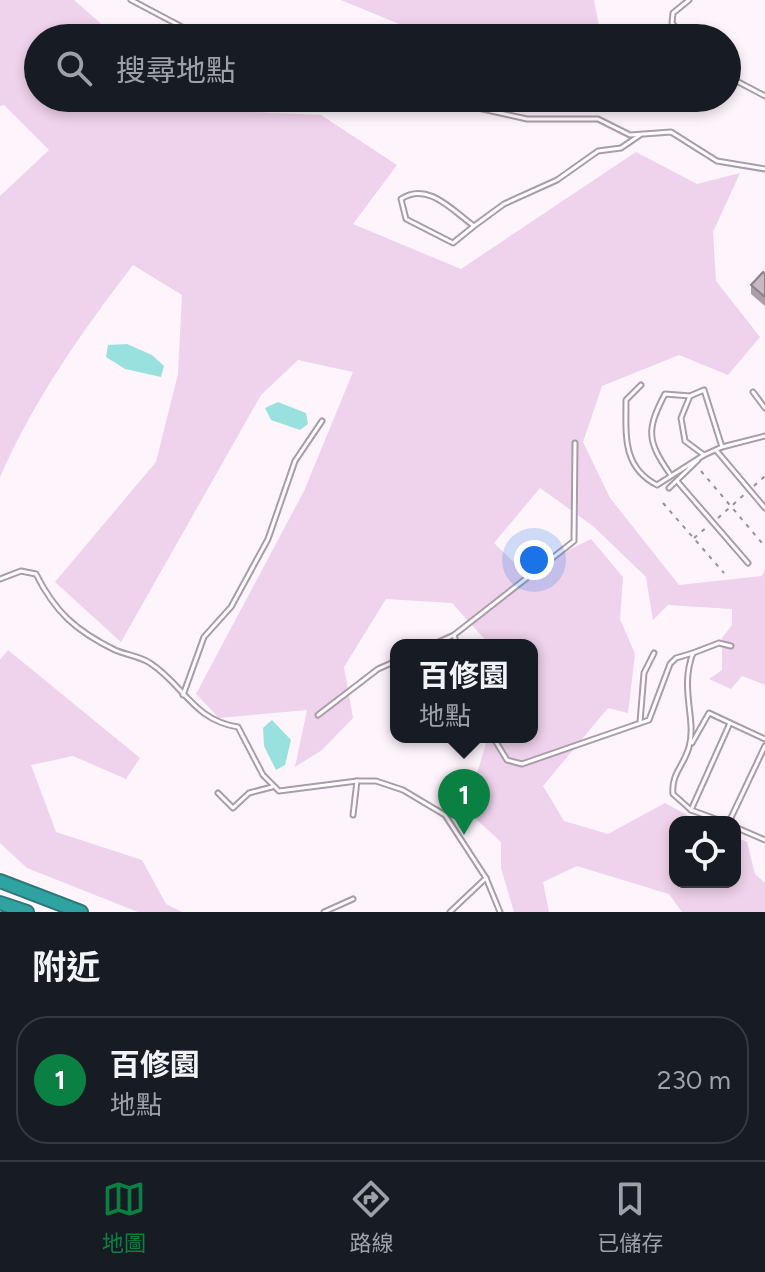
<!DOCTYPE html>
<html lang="zh-TW">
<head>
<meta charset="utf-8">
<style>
  body { margin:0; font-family:Figtree,"Noto Sans TC",sans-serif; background:#242831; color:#f1f3f6 }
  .controls { position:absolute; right:24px; bottom:24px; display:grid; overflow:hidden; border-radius:16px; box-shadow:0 4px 12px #0003 }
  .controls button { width:72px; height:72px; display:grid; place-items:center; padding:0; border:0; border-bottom:2px solid #363941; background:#171b24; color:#f1f3f6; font:40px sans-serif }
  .you { position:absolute; left:534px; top:560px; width:28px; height:28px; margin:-20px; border:6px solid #fff; border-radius:50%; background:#1a73e8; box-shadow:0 0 0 12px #1a73e833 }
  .badge { display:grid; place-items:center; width:52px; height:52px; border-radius:50%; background:#0b8043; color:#fff; font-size:26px; font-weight:700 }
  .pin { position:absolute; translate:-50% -66px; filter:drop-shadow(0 2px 4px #0008) }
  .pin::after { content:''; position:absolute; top:42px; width:28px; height:24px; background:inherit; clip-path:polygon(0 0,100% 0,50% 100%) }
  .popup { position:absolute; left:390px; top:639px; width:148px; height:104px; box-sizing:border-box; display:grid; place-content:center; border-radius:16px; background:#171b24; filter:drop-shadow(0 2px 6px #0005); font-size:26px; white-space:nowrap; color:#9ea1a6 }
  .popup b { font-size:30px; color:#f1f3f6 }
  .popup::after { content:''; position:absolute; left:50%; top:100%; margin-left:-16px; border:16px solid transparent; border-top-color:#171b24 }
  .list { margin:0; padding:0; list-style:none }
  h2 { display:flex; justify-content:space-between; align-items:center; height:104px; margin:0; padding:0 32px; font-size:34px }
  h2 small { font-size:26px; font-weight:400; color:#9ea1a6 }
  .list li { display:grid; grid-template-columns:52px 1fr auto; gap:24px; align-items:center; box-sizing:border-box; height:128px; margin:0 16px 16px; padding:0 16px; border:2px solid #363941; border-radius:32px }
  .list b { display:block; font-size:30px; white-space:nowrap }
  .list p { margin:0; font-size:26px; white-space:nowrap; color:#9ea1a6 }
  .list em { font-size:26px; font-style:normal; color:#9ea1a6 }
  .icon { flex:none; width:44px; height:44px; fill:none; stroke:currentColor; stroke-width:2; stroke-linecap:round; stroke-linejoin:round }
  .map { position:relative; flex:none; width:765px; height:912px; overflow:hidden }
  .search { position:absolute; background:#171b24; box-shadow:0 4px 12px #0003; left:24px; right:24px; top:24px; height:88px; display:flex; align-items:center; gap:20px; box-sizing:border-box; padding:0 28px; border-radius:44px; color:#9ea1a6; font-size:30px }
  .sheet { height:248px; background:#171b24 }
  nav { display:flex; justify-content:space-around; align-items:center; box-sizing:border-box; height:112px; border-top:2px solid #363941; background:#171b24; font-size:22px; color:#9ea1a6 }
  nav a { display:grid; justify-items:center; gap:4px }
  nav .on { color:#0b8043 }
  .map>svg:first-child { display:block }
</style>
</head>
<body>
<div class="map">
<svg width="765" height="912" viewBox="0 0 765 912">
  <rect width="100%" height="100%" fill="#fdf4fc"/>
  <g fill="#efd2eb">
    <path d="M 0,0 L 74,0 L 117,38 L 38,38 L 38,98 L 190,98 L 205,110 L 321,115 L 397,165 L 353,224 L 461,269 L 636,152 L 697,184 L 740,173 L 713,232 L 716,281 L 760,337 L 728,375 L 679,355 L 602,386 L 583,442 L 610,498 L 679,585 L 762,576 L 765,569 L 765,685 L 742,676 L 731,689 L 709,679 L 722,670 L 722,638 L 732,625 L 732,609 L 668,605 L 653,620 L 646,577 L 593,526 L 540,488 L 494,543 L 528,576 L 553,558 L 591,539 L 623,577 L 620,619 L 635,654 L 628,713 L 608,708 L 543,786 L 564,821 L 608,834 L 665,803 L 700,822 L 675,822 L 675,882 L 735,882 L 735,837 L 747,842 L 755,874 L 765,883 L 765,912 L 682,912 L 669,894 L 577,866 L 543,882 L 549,912 L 514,912 L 501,868 L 501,842 L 466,810 L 488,737 L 532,737 L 532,645 L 490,645 L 452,603 L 386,599 L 344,667 L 353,718 L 322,750 L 295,767 L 307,710 L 219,718 L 196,694 L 304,491 L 353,372 L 298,360 L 261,395 L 121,642 L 55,582 L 156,462 L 178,374 L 182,295 L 133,265 C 82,331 34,400 0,477 L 0,196 L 49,150 L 4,105 L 0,106 Z"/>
    <polygon points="341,0 594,0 599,26 573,38 433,38"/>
    <polygon points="8,650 140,758 126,779 73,756 31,765 56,832 142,860 166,904 182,912 138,912 27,868 0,843 0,660"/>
  </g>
  <g fill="#99e1de">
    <polygon points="127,344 152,355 164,366 161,377 125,369 106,357 108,345"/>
    <polygon points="278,402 306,413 308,424 300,430 271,420 265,408"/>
    <polygon points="272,720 291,740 285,765 276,770 264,746 263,728"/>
  </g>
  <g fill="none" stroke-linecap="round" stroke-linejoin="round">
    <defs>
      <g id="lane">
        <polyline points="131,0 203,38"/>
        <polyline points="684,38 672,23 673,13 689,0"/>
        <polyline points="727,76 765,96"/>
        <polyline points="433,98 527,119 598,119 630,135 671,132 717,161 765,169"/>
        <path d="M 474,226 L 453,243 L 406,219 L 401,199 C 428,181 453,211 474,226 L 504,204 L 557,180 L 598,151 L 621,148 L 640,135"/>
        <path d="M 641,385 L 626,400 C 626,435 622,467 657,485 L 704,455 L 685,441 L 681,418 L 690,396"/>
        <polyline points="753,392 765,408"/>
        <polyline points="716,450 765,508"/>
        <polyline points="704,455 722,447 765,436"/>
        <path d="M 670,474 C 647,441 646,430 665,394 L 690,396 L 704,390 L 722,447"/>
        <polyline points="677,481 748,563"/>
        <polyline points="669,488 698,460"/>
        <path d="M 0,579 L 21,571 L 36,574 C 55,612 76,631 115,650 C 126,655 140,656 150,663 C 184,685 193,720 238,727 L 263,775 L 279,791 L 357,781 L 376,781 L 403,790 L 445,815 L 486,878 L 500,912"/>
        <polyline points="454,635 457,645"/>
        <polyline points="432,645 454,635 574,541 575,443"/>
        <polyline points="693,653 719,643 731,646"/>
        <polyline points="183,695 204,637 231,607 268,539 295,461 322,421"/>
        <polyline points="318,715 378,669 396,661"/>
        <polyline points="640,722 644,673 654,653"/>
        <path d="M 493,737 L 507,760 L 522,764 L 649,720 L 670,664 L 676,658 L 693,653 C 679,689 697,720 689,747 C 684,766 671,773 673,794 L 691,810 L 724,822"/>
        <polyline points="692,743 709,713 765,739"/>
        <polyline points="218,793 233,808 249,793 272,787"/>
        <polyline points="691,810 730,723"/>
        <polyline points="353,815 357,781"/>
        <polyline points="729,822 765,746"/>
        <polyline points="735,827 765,840"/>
        <polyline points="324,912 353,899"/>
        <polyline points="450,912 486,878"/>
      </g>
      <g id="highway">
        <polyline points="0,881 81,912"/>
        <polyline points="0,903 27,912"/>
      </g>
    </defs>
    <use href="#lane" stroke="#aa9ca8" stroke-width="7"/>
    <use href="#highway" stroke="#2e7879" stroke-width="16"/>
    <g stroke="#999198" stroke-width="2" stroke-dasharray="4 6" stroke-linecap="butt">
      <polyline points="701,471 762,543"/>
      <polyline points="754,486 765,476"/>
      <polyline points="663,503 724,573"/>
      <polyline points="718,518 746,493"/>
      <polyline points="694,538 707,527"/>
    </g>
    <use href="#lane" stroke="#fff" stroke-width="3"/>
    <use href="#highway" stroke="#2ea3a1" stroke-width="12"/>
  </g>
  <polygon fill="#ab9ea9" points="765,274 765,306 751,294 751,285"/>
  <polygon fill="#c7b8c4" stroke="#8b8189" stroke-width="2" points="763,272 765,274 765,297 751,285"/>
</svg>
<div class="controls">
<button><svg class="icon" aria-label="locate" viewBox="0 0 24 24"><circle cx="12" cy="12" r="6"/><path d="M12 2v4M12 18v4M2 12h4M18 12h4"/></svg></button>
</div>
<div class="you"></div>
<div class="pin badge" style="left:464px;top:835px">1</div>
<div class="popup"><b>百修園</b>地點</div>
<div class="search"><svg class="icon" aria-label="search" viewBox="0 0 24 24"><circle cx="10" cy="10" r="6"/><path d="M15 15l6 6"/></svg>搜尋地點</div>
</div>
<section class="sheet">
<h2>附近<small></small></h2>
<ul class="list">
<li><span class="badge">1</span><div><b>百修園</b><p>地點</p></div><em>230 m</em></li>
</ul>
</section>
<nav>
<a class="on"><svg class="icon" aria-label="map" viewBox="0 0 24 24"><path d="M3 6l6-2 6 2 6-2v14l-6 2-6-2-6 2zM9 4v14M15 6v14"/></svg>地圖</a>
<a><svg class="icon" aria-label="directions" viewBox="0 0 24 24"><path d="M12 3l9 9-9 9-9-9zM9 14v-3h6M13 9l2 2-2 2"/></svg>路線</a>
<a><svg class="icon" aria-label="saved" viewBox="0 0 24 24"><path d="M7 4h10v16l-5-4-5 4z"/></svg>已儲存</a>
</nav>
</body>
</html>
